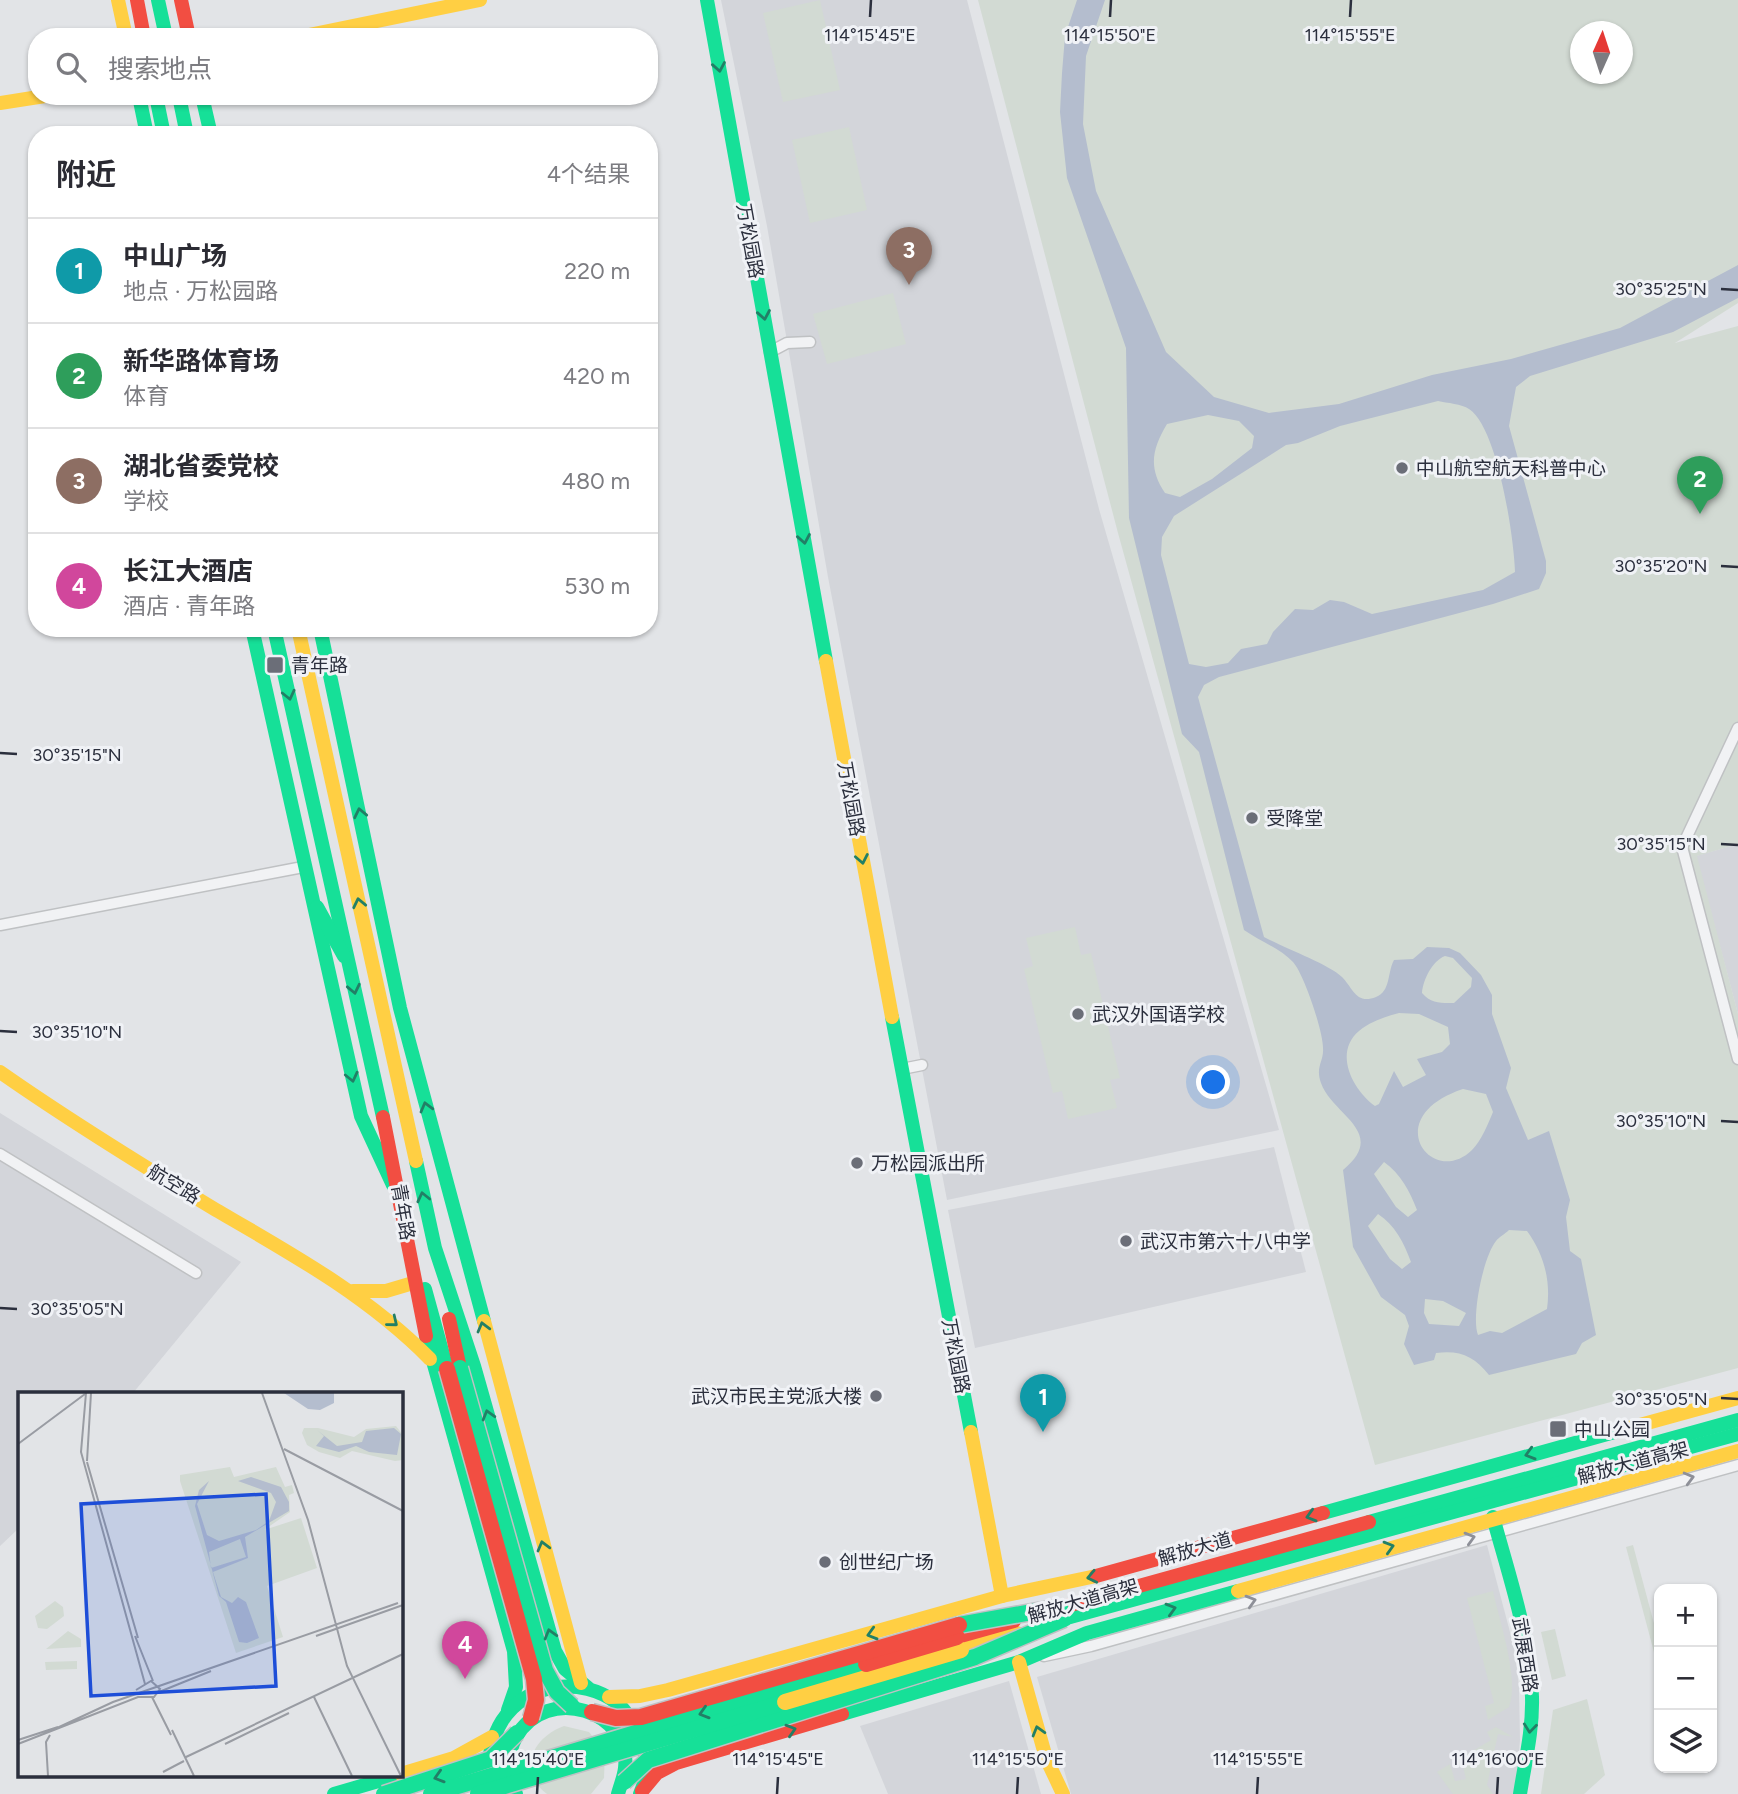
<!DOCTYPE html>
<html lang="zh">
<head>
<meta charset="utf-8">
<style>
  body { margin:0; font-family:Figtree,"Noto Sans SC",sans-serif; background:#f7f7f7; color:#2b2b33 }
  .controls { position:absolute; right:21px; bottom:21px; display:grid; overflow:hidden; border-radius:14px; box-shadow:0 2px 5px #0004 }
  .controls button { width:63px; height:63px; display:grid; place-items:center; padding:0; border:0; border-bottom:2px solid #e1e1e2; background:#fff; color:#2b2b33; font:35px sans-serif }
  .compass { position:absolute; left:1570px; top:21px; width:63px; height:63px; border-radius:50%; background:#fff; box-shadow:0 2px 5px #0004; rotate:3deg }
  .you { position:absolute; left:1214px; top:1083px; width:24px; height:24px; margin:-18px; border:5px solid #fff; border-radius:50%; background:#1a73e8; box-shadow:0 0 0 10px #1a73e833 }
  .badge { display:grid; place-items:center; width:46px; height:46px; border-radius:50%; background:#6b6e78; color:#fff; font-size:23px; font-weight:700 }
  .pin { position:absolute; translate:-50% -58px; filter:drop-shadow(0 2px 4px #0008) }
  .pin::after { content:''; position:absolute; top:37px; width:24px; height:21px; background:inherit; clip-path:polygon(0 0,100% 0,50% 100%) }
  .list { margin:0; padding:0; list-style:none }
  h2 { display:flex; justify-content:space-between; align-items:center; height:91px; margin:0; padding:0 28px; font-size:30px }
  h2 small { font-size:23px; font-weight:400; color:#7c7c81 }
  .list li { display:grid; grid-template-columns:46px 1fr auto; gap:21px; align-items:center; box-sizing:border-box; height:105px; padding:0 28px; border-top:2px solid #e1e1e2 }
  .list b { display:block; font-size:26px; white-space:nowrap }
  .list p { margin:0; font-size:23px; white-space:nowrap; color:#7c7c81 }
  .list em { font-size:23px; font-style:normal; color:#7c7c81 }
  .icon { flex:none; width:38px; height:38px; fill:none; stroke:currentColor; stroke-width:2; stroke-linecap:round; stroke-linejoin:round }
  .map { position:relative; flex:none; width:1738px; height:1794px; overflow:hidden }
  .search { position:absolute; background:#fff; box-shadow:0 2px 5px #0004; left:28px; top:28px; width:630px; height:77px; display:flex; align-items:center; gap:18px; box-sizing:border-box; padding:0 24px; border-radius:28px; color:#7c7c81; font-size:26px }
  .panel { position:absolute; background:#fff; box-shadow:0 2px 5px #0004; left:28px; top:126px; width:630px; height:511px; border-radius:28px }
  .map>svg:first-child { display:block }
</style>
</head>
<body>
<div class="map">
<svg width="1738" height="1794" viewBox="0 0 1738 1794">
  <rect width="100%" height="100%" fill="#e2e4e7"/>
  <g fill="#d3d5da">
    <polygon points="721,0 967,0 1099,509 1279,1130 947,1200 828,577 767,226"/>
    <polygon points="1738,844 1738,1014 1696,856"/>
    <polygon points="0,1113 241,1262 133,1393 19,1393 19,1528 0,1546"/>
    <polygon points="1274,1147 1306,1272 975,1348 948,1210"/>
    <polygon points="1487,1545 1515,1651 1519,1688 1520,1740 1515,1794 1071,1794 1037,1677"/>
    <polygon points="1009,1681 1041,1794 888,1794 860,1726"/>
  </g>
  <g fill="#d2dad3" fill-rule="evenodd">
    <polygon points="820,0 840,90 783,102 763,13"/>
    <path d="M 978,0 L 1738,0 L 1738,303 L 1675,343 L 1738,326 L 1738,844 L 1697,856 L 1738,1014 L 1738,1368 L 1375,1465 L 1118,533 ZM 1580,32 L 1622,32 L 1622,74 L 1580,74 Z"/>
    <polygon points="849,127 867,210 810,223 792,140"/>
    <polygon points="893,293 906,344 827,364 813,314"/>
    <polygon points="1075,927 1081,955 1091,953 1120,1078 1110,1080 1117,1108 1068,1119 1062,1091 1053,1093 1024,969 1033,966 1026,938"/>
    <polygon points="1633,1545 1659,1642 1659,1655 1655,1656 1626,1547"/>
    <path d="M 1493,1591 C 1499,1620 1520,1680 1509,1707 L 1488,1720 L 1485,1706 L 1494,1703 L 1467,1598 Z"/>
    <polygon points="1555,1629 1566,1676 1552,1680 1541,1632"/>
    <polygon points="1587,1699 1605,1775 1584,1794 1541,1794 1553,1710"/>
    <path d="M 564,1726 L 589,1732 L 605,1752 L 604,1778 L 591,1794 L 547,1794 C 516,1771 533,1737 564,1726 Z"/>
    <polygon points="1496,1727 1513,1737 1498,1734 1487,1785 1493,1794 1453,1794 1437,1772 1450,1764 1455,1781 1466,1779 1461,1758 1491,1740 1487,1732"/>
  </g>
  <path fill="#b4bdce" fill-rule="evenodd" d="M 1077,0 L 1105,0 L 1086,56 L 1083,124 L 1096,191 L 1166,352 L 1214,397 L 1269,413 L 1339,404 L 1432,375 L 1511,359 L 1620,328 L 1738,265 L 1738,298 L 1673,332 L 1530,376 L 1516,387 L 1509,426 L 1546,561 L 1546,573 L 1539,589 L 1493,604 L 1219,677 L 1204,685 L 1198,697 L 1264,937 C 1284,948 1328,964 1342,977 C 1353,988 1356,1005 1376,997 C 1391,991 1387,973 1394,960 L 1413,959 L 1427,947 L 1449,948 L 1460,953 L 1481,975 L 1492,995 L 1492,1014 L 1511,1068 L 1506,1088 L 1528,1140 L 1549,1131 L 1570,1200 L 1566,1217 L 1570,1251 L 1581,1259 L 1596,1335 L 1582,1343 L 1576,1354 L 1489,1375 C 1474,1356 1460,1350 1436,1353 L 1434,1360 L 1414,1365 L 1404,1344 L 1409,1326 L 1405,1315 L 1381,1297 L 1353,1247 L 1343,1170 C 1389,1132 1332,1115 1321,1083 C 1315,1066 1324,1062 1323,1048 C 1323,1031 1304,974 1293,962 C 1281,949 1258,940 1244,930 L 1199,752 L 1182,734 L 1129,518 L 1126,348 L 1067,178 L 1060,112 L 1062,73 L 1065,36 ZM 1438,401 C 1447,403 1462,404 1469,409 C 1498,428 1514,538 1515,572 L 1483,590 L 1372,614 L 1344,602 L 1330,600 L 1313,610 L 1295,609 L 1273,632 L 1267,644 L 1241,649 L 1228,663 L 1206,667 L 1189,664 L 1161,555 L 1162,537 L 1174,516 L 1286,445 L 1298,443 L 1340,426 ZM 1208,415 L 1239,421 L 1254,436 L 1252,448 L 1212,479 L 1180,497 L 1165,493 C 1148,468 1152,449 1167,424 ZM 1445,956 L 1453,958 L 1472,978 L 1471,987 L 1454,1003 C 1442,1003 1431,1004 1422,993 C 1423,980 1432,961 1445,956 ZM 1399,1013 L 1419,1014 L 1448,1027 L 1450,1044 L 1442,1052 L 1417,1059 L 1426,1075 L 1403,1087 L 1394,1071 L 1379,1104 L 1375,1106 C 1353,1090 1333,1053 1359,1031 C 1371,1021 1385,1017 1399,1013 ZM 1463,1089 L 1486,1094 L 1493,1112 C 1488,1124 1481,1141 1472,1150 C 1432,1189 1378,1117 1463,1089 ZM 1384,1162 C 1401,1174 1410,1192 1417,1210 L 1408,1217 L 1396,1207 L 1374,1174 ZM 1378,1214 C 1395,1225 1404,1243 1411,1262 L 1402,1269 L 1390,1259 L 1368,1226 ZM 1509,1230 L 1527,1231 C 1544,1254 1551,1281 1547,1309 L 1502,1333 L 1490,1331 L 1478,1335 C 1471,1318 1483,1257 1496,1241 C 1499,1237 1505,1234 1509,1230 ZM 1425,1299 L 1443,1301 L 1466,1313 L 1459,1326 L 1429,1324 L 1424,1313 Z"/>
  <g fill="none" stroke-linecap="round" stroke-linejoin="round">
    <defs>
      <g id="street">
        <polyline points="770,352 787,343 810,342"/>
        <polyline points="1738,728 1682,847 1738,1059"/>
        <polyline points="0,925 303,867"/>
        <polyline points="902,1069 922,1065"/>
        <polyline points="0,1154 196,1273"/>
        <polyline points="1044,1656 1091,1646 1738,1465"/>
      </g>
    </defs>
    <use href="#street" stroke="#bfc1c3" stroke-width="13"/>
    <use href="#street" stroke="#f1f2f4" stroke-width="10"/>
    <g stroke="#16e098" stroke-width="14">
      <polyline points="158,0 166,37"/>
      <polyline points="707,0 826,661"/>
      <polyline points="139,96 147,135"/>
      <polyline points="156,96 164,135"/>
      <polyline points="179,96 187,135"/>
      <polyline points="202,96 211,135"/>
      <polyline points="252,628 361,1116 393,1185"/>
      <polyline points="274,628 383,1117"/>
      <polyline points="320,628 400,1008 484,1321"/>
      <polyline points="317,907 344,956"/>
      <polyline points="892,1017 971,1432"/>
      <polyline points="416,1161 435,1248 474,1366 555,1651 565,1669 588,1688"/>
      <polyline points="425,1289 447,1369"/>
      <polyline points="426,1336 514,1651 516,1687 508,1710"/>
      <polyline points="1323,1513 1629,1428"/>
      <path d="M 1493,1517 C 1509,1576 1530,1636 1532,1697 C 1533,1730 1525,1762 1520,1794"/>
      <polyline points="1369,1522 1738,1420"/>
      <polyline points="1052,1622 1738,1434"/>
      <polyline points="842,1714 1019,1662 1087,1633 1238,1591"/>
      <path d="M 487,1772 C 490,1753 492,1737 502,1721 C 526,1682 582,1676 617,1703 C 625,1709 631,1720 637,1728"/>
      <polyline points="334,1794 399,1775"/>
      <path d="M 516,1794 C 507,1775 506,1756 516,1737 C 547,1683 632,1711 625,1768 C 624,1777 620,1786 618,1794"/>
      <polyline points="640,1794 645,1781 645,1752"/>
    </g>
    <g stroke="#ffcf43" stroke-width="14">
      <polyline points="118,0 126,37"/>
      <polyline points="299,37 480,0"/>
      <polyline points="0,103 45,96"/>
      <polyline points="298,628 416,1161"/>
      <polyline points="826,661 892,1017"/>
      <path d="M 0,1072 C 70,1121 143,1166 216,1210 C 292,1254 368,1296 430,1359"/>
      <polyline points="353,1291 386,1291 413,1283"/>
      <polyline points="484,1321 581,1683"/>
      <polyline points="1629,1428 1738,1398"/>
      <polyline points="971,1432 1002,1596"/>
      <polyline points="1238,1591 1738,1451"/>
      <polyline points="961,1650 1017,1633"/>
      <polyline points="1019,1662 1046,1758 1063,1794"/>
      <polyline points="609,1697 640,1696 668,1690 1002,1596 1096,1576"/>
      <polyline points="401,1774 454,1758 492,1737"/>
    </g>
    <g stroke="#f24e42" stroke-width="14">
      <polyline points="137,0 144,37"/>
      <polyline points="181,0 189,37"/>
      <polyline points="383,1117 426,1336"/>
      <polyline points="449,1319 460,1368"/>
      <polyline points="1096,1576 1323,1513"/>
      <polyline points="1049,1611 1369,1522"/>
      <polyline points="957,1637 1014,1621"/>
      <polyline points="642,1791 657,1773 676,1763 842,1714"/>
    </g>
    <defs>
      <g id="fast-bridge">
        <polyline points="460,1368 545,1670 557,1692 572,1706"/>
        <polyline points="959,1625 1060,1607"/>
        <polyline points="624,1782 648,1760 975,1657 1064,1619"/>
        <polyline points="384,1794 491,1759 517,1733"/>
        <polyline points="431,1794 866,1664"/>
        <polyline points="478,1794 785,1702"/>
      </g>
      <polyline id="slow-bridge" points="785,1702 961,1650"/>
      <g id="jam-bridge">
        <polyline points="447,1369 534,1679 536,1700 531,1718"/>
        <polyline points="866,1664 957,1637"/>
        <polyline points="592,1712 616,1718 641,1717 959,1625"/>
      </g>
    </defs>
    <use href="#fast-bridge" stroke="#bfc1c4" stroke-width="19" stroke-linecap="butt"/>
    <use href="#slow-bridge" stroke="#bfc1c4" stroke-width="19" stroke-linecap="butt"/>
    <use href="#jam-bridge" stroke="#bfc1c4" stroke-width="19" stroke-linecap="butt"/>
    <use href="#fast-bridge" stroke="#16e098" stroke-width="16"/>
    <use href="#slow-bridge" stroke="#ffcf43" stroke-width="16"/>
    <use href="#jam-bridge" stroke="#f24e42" stroke-width="16"/>
  </g>
  <defs><path id="oneway-chevron" d="M-2-3.5L2.5 0L-2 3.5" fill="none" stroke-width="1.6" stroke-linecap="round" stroke-linejoin="round" transform="scale(1.75)"/></defs>
  <g stroke="#227f66">
    <use href="#oneway-chevron" transform="translate(719 67) rotate(80)"/>
    <use href="#oneway-chevron" transform="translate(764 315) rotate(80)"/>
    <use href="#oneway-chevron" transform="translate(804 539) rotate(80)"/>
    <use href="#oneway-chevron" transform="translate(289 695) rotate(77)"/>
    <use href="#oneway-chevron" transform="translate(360 813) rotate(-102)"/>
    <use href="#oneway-chevron" transform="translate(862 859) rotate(79)"/>
    <use href="#oneway-chevron" transform="translate(359 903) rotate(-102)"/>
    <use href="#oneway-chevron" transform="translate(354 989) rotate(78)"/>
    <use href="#oneway-chevron" transform="translate(352 1077) rotate(77)"/>
    <use href="#oneway-chevron" transform="translate(426 1107) rotate(-105)"/>
    <use href="#oneway-chevron" transform="translate(423 1197) rotate(-103)"/>
    <use href="#oneway-chevron" transform="translate(393 1322) rotate(39)"/>
    <use href="#oneway-chevron" transform="translate(483 1327) rotate(-105)"/>
    <use href="#oneway-chevron" transform="translate(488 1415) rotate(-106)"/>
    <use href="#oneway-chevron" transform="translate(1530 1454) rotate(164)"/>
    <use href="#oneway-chevron" transform="translate(1311 1516) rotate(164)"/>
    <use href="#oneway-chevron" transform="translate(543 1546) rotate(-105)"/>
    <use href="#oneway-chevron" transform="translate(1389 1547) rotate(-16)"/>
    <use href="#oneway-chevron" transform="translate(1092 1577) rotate(168)"/>
    <use href="#oneway-chevron" transform="translate(1171 1609) rotate(-16)"/>
    <use href="#oneway-chevron" transform="translate(550 1634) rotate(-106)"/>
    <use href="#oneway-chevron" transform="translate(872 1634) rotate(164)"/>
    <use href="#oneway-chevron" transform="translate(704 1713) rotate(163)"/>
    <use href="#oneway-chevron" transform="translate(1530 1728) rotate(96)"/>
    <use href="#oneway-chevron" transform="translate(791 1730) rotate(-17)"/>
    <use href="#oneway-chevron" transform="translate(1038 1731) rotate(-106)"/>
    <use href="#oneway-chevron" transform="translate(439 1777) rotate(163)"/>
  </g>
  <g stroke="#8e9098">
    <use href="#oneway-chevron" transform="translate(1689 1478) rotate(-15)"/>
    <use href="#oneway-chevron" transform="translate(1470 1538) rotate(-16)"/>
    <use href="#oneway-chevron" transform="translate(1251 1601) rotate(-16)"/>
  </g>
  <path fill="none" stroke="#2b2f3d" stroke-width="2.5" d="M 870,17 L 871,0M 1110,17 L 1111,0M 1350,17 L 1351,0M 1721,289 L 1738,290M 1721,566 L 1738,567M 0,753 L 17,754M 1721,844 L 1738,845M 0,1031 L 17,1032M 1721,1121 L 1738,1122M 0,1308 L 17,1309M 1721,1398 L 1738,1399M 537,1794 L 538,1777M 777,1794 L 778,1777M 1017,1794 L 1018,1777M 1257,1794 L 1258,1777M 1497,1794 L 1498,1777"/>
  <g fill="#6b6e78" stroke="#f0f2f6" stroke-width="2.5">
    <circle cx="1402" cy="468" r="7"/>
    <rect x="266" y="656" width="18" height="18" rx="3.5"/>
    <circle cx="1252" cy="818" r="7"/>
    <circle cx="1078" cy="1014" r="7"/>
    <circle cx="857" cy="1163" r="7"/>
    <circle cx="1126" cy="1241" r="7"/>
    <circle cx="876" cy="1396" r="7"/>
    <rect x="1549" y="1420" width="18" height="18" rx="3.5"/>
    <circle cx="825" cy="1562" r="7"/>
  </g>
  <g text-anchor="middle" dominant-baseline="central" stroke-width="6" stroke-linejoin="round" paint-order="stroke">
    <g font-size="19" fill="#2b2f3d" stroke="#f0f2f6">
      <text transform="translate(750 241) rotate(80)">万松园路</text>
      <text transform="translate(851 799) rotate(80)">万松园路</text>
      <text transform="translate(174 1184) rotate(31)">航空路</text>
      <text transform="translate(403 1212) rotate(80)">青年路</text>
      <text transform="translate(956 1356) rotate(79)">万松园路</text>
      <text transform="translate(1633 1463) rotate(-15)">解放大道高架</text>
      <text transform="translate(1195 1549) rotate(-16)">解放大道</text>
      <text transform="translate(1083 1601) rotate(-16)">解放大道高架</text>
      <text transform="translate(1525 1655) rotate(81)">武展西路</text>
    </g>
    <g font-size="19" fill="#2b2f3d" stroke="#f0f2f6" text-anchor="start">
      <text x="1416" y="468">中山航空航天科普中心</text>
      <text x="291" y="665">青年路</text>
      <text x="1266" y="818">受降堂</text>
      <text x="1092" y="1014">武汉外国语学校</text>
      <text x="871" y="1163">万松园派出所</text>
      <text x="1140" y="1241">武汉市第六十八中学</text>
      <text x="862" y="1396" text-anchor="end">武汉市民主党派大楼</text>
      <text x="1574" y="1429">中山公园</text>
      <text x="839" y="1562">创世纪广场</text>
    </g>
  </g>
  <g transform="translate(18 1392)">
    <rect width="385" height="385" fill="#e2e4e7"/>
    <path d="M 378,34 L 385,43 L 385,68 L 377,69 L 334,59 L 322,66 L 301,60 L 289,53 L 284,41 L 286,36 L 300,36 L 336,45 L 348,37 ZM 212,75 L 216,85 L 258,75 L 267,95 L 274,93 L 276,101 L 271,103 L 272,120 L 246,138 L 283,126 L 299,176 L 249,194 L 265,245 L 218,261 L 162,89 L 162,83 ZM 37,209 L 45,215 L 46,224 L 29,237 L 20,236 L 17,224 ZM 50,239 L 63,247 L 63,255 L 28,257 ZM 59,269 L 59,277 L 28,278 L 27,270 Z" fill="#d2dad3"/>
    <path d="M 266,1 L 316,1 L 316,11 L 302,18 L 290,17 ZM 376,36 L 383,42 L 379,63 L 351,60 L 338,54 L 321,60 L 298,54 L 306,44 L 299,38 L 319,54 L 344,50 L 348,39 ZM 233,85 L 263,95 L 271,110 L 271,119 L 227,145 L 230,166 L 195,180 L 203,205 L 214,211 L 220,205 L 228,210 L 241,246 L 229,251 L 221,250 L 208,210 L 201,204 L 177,114 L 181,98 L 191,89 L 179,112 L 189,143 L 201,149 L 238,138 L 251,129 L 258,110 L 253,101 L 220,89 ZM 222,147 L 228,165 L 193,176 L 191,160 Z" fill="#b4bdce" fill-rule="evenodd"/>
    <path fill="none" stroke="#999ca3" stroke-width="2" d="M 68,1 L 63,60 L 127,292M 244,1 L 290,128 L 329,274 L 383,384M 0,52 L 67,2M 266,57 L 385,119M 69,69 L 73,1M 69,70 L 120,246M 117,244 L 135,289M 298,244 L 385,213M 141,300 L 193,279M 134,305 L 153,343M 296,305 L 334,384M 39,336 L 95,310 L 380,211M 154,338 L 176,384M 0,348 L 40,335M 0,352 L 120,305 L 136,305 L 142,297 L 133,289 L 118,298M 207,352 L 271,321M 168,365 L 385,262M 145,380 L 166,369M 30,384 L 28,350 L 32,343"/>
    <path fill="#1d4ed8" fill-opacity="0.15" stroke="#1d4ed8" stroke-width="3.5" d="M 248,102 L 258,294 L 73,304 L 63,112 Z"/>
    <rect width="385" height="385" fill="none" stroke="#2b2f3d" stroke-width="3.5"/>
  </g>
  <g font-size="18" text-anchor="middle" fill="#2b2f3d" stroke="#f0f2f6" stroke-width="6" stroke-linejoin="round" paint-order="stroke">
    <text x="870" y="41">114°15'45"E</text>
    <text x="1110" y="41">114°15'50"E</text>
    <text x="1350" y="41">114°15'55"E</text>
    <text x="1661" y="295">30°35'25"N</text>
    <text x="1661" y="572">30°35'20"N</text>
    <text x="77" y="761">30°35'15"N</text>
    <text x="1661" y="850">30°35'15"N</text>
    <text x="77" y="1038">30°35'10"N</text>
    <text x="1661" y="1127">30°35'10"N</text>
    <text x="77" y="1315">30°35'05"N</text>
    <text x="1661" y="1405">30°35'05"N</text>
    <text x="538" y="1765">114°15'40"E</text>
    <text x="778" y="1765">114°15'45"E</text>
    <text x="1018" y="1765">114°15'50"E</text>
    <text x="1258" y="1765">114°15'55"E</text>
    <text x="1498" y="1765">114°16'00"E</text>
  </g>
</svg>
<div class="controls">
<button>+</button>
<button>−</button>
<button><svg class="icon" aria-label="layers" viewBox="0 0 24 24"><path d="M12 4l9 5-9 5-9-5zM3 14l9 5 9-5"/></svg></button>
</div>
<svg class="compass" viewBox="-18 -18 36 36"><path d="M0-13l5 13h-10z" fill="#e53935"/><path d="M0 13l5-13h-10z" fill="#7c7c81"/></svg>
<div class="you"></div>
<div class="pin badge" style="left:1043px;top:1432px;background:#0f9aa8">1</div>
<div class="pin badge" style="left:1700px;top:514px;background:#2e9e5b">2</div>
<div class="pin badge" style="left:909px;top:285px;background:#8d6e63">3</div>
<div class="pin badge" style="left:465px;top:1679px;background:#d1479c">4</div>
<div class="search"><svg class="icon" aria-label="search" viewBox="0 0 24 24"><circle cx="10" cy="10" r="6"/><path d="M15 15l6 6"/></svg>搜索地点</div>
<section class="panel">
<h2>附近<small>4个结果</small></h2>
<ul class="list">
<li><span class="badge" style="background:#0f9aa8">1</span><div><b>中山广场</b><p>地点 · 万松园路</p></div><em>220 m</em></li>
<li><span class="badge" style="background:#2e9e5b">2</span><div><b>新华路体育场</b><p>体育</p></div><em>420 m</em></li>
<li><span class="badge" style="background:#8d6e63">3</span><div><b>湖北省委党校</b><p>学校</p></div><em>480 m</em></li>
<li><span class="badge" style="background:#d1479c">4</span><div><b>长江大酒店</b><p>酒店 · 青年路</p></div><em>530 m</em></li>
</ul>
</section>
</div>
</body>
</html>
